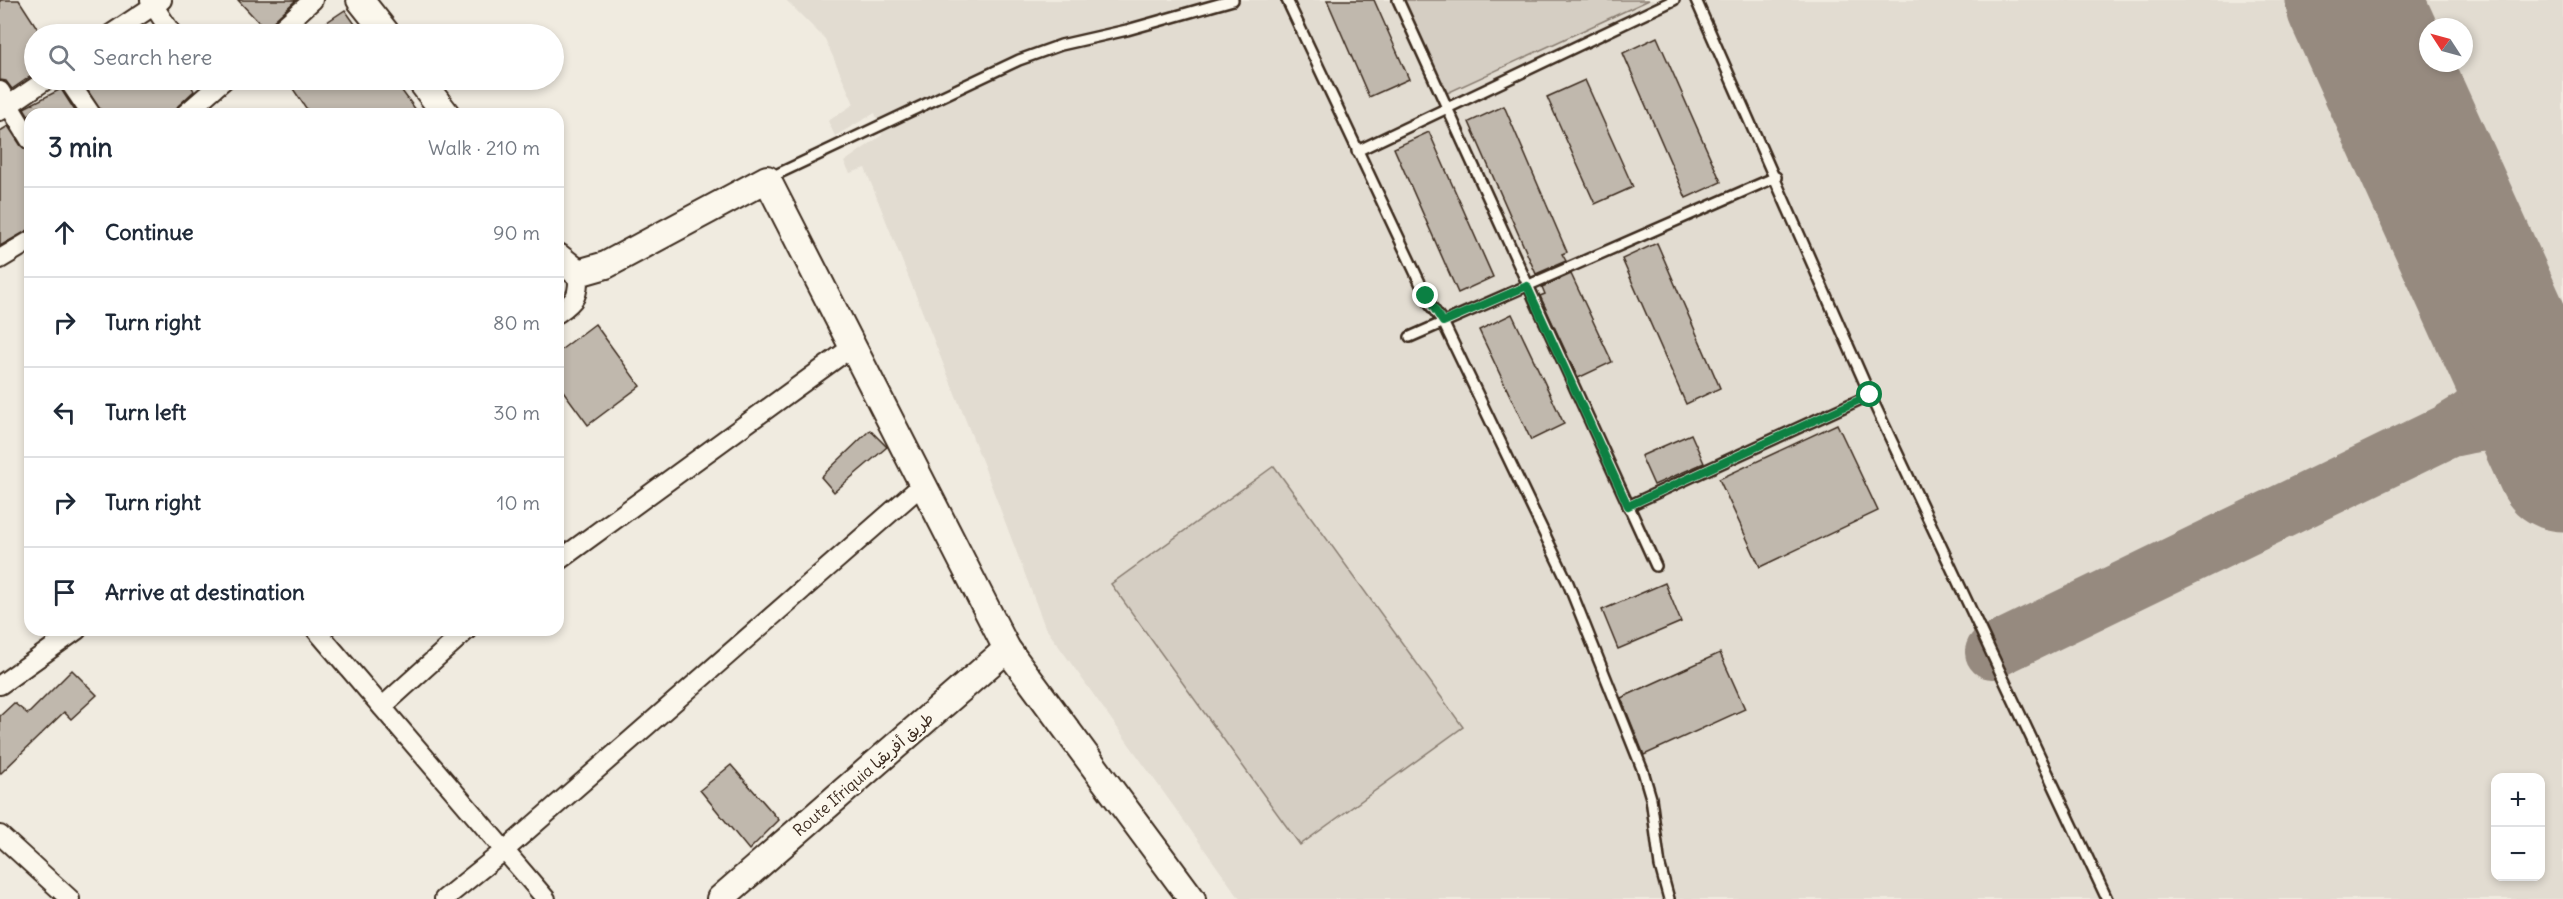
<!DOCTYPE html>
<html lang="en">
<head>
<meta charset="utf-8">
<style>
  body { margin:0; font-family:Delius,"Playpen Sans Arabic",sans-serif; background:#f2f2f3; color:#1f2937 }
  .controls { position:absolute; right:18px; bottom:18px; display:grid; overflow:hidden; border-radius:12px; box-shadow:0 3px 9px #0003 }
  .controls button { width:54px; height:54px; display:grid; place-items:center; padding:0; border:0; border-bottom:2px solid #e0e1e3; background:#fff; color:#1f2937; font:30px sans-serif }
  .compass { position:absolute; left:2419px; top:18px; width:54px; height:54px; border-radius:50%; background:#fff; box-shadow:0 3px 9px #0003; rotate:306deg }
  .stop { position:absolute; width:18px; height:18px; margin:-14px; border:4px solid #0b8043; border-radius:50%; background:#fff }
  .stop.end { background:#0b8043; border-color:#fff; box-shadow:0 2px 6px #0008 }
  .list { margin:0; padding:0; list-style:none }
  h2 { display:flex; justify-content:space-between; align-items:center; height:78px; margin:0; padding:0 24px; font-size:26px }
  h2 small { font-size:20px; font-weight:400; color:#747a83 }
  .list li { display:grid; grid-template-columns:39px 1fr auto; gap:18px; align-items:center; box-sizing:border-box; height:90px; padding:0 24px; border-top:2px solid #e0e1e3 }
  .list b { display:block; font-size:22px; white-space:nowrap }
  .list em { font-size:20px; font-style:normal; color:#747a83 }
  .icon { flex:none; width:33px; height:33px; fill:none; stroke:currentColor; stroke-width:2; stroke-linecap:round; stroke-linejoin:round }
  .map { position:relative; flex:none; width:2563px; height:899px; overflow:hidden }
  .search { position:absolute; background:#fff; box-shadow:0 3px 9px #0003; left:24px; top:24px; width:540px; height:66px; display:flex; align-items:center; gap:15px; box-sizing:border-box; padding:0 21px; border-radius:33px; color:#747a83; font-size:22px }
  .panel { position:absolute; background:#fff; box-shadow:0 3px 9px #0003; left:24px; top:108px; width:540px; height:528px; border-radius:18px }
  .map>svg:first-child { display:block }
</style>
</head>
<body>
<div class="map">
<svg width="2563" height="899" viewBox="0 0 2563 899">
  <rect width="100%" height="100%" fill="#f0ebe0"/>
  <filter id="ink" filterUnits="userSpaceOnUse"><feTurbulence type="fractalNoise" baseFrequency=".0167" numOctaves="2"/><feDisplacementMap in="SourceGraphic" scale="12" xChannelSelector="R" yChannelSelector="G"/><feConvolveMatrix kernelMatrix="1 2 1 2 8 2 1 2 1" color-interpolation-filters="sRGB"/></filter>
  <g filter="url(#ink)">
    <path fill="#e2dcd1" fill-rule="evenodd" d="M 786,0 L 2563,0 L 2563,899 L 1240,899 L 1045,627 L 982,461 L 865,168 L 850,173 L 844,162 L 882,135 L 875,113 L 835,136 L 828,121 L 854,104 L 825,39 ZM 2428,27 L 2464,27 L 2464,63 L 2428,63 ZM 2496,778 L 2540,778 L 2540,876 L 2496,876 Z"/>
    <g fill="#d5cec3" stroke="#887c70" stroke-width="1.5">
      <polygon points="1400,0 1649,0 1443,95"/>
      <polygon points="1274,466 1463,727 1300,845 1111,584"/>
    </g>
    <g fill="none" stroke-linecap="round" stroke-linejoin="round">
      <g stroke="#968a7f" stroke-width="54">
        <path d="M 2450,430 C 2458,424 2470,419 2477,411 C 2500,385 2496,346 2494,313"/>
        <path d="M 1992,652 L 2450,430 C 2463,428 2480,423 2492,425 C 2526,431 2544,451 2563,477"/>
      </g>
      <polyline stroke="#968a7f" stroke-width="135" points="2353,0 2563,464"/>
    </g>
    <g fill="#c0b8ad" stroke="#3b2a1e" stroke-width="1.5">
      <polygon points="0,0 19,0 41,34 34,34 34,74 12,89 6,81 0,80"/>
      <polygon points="238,0 296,0 265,29"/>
      <polygon points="1327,0 1374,0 1409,79 1369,97"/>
      <polygon points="345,10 362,34 309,34"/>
      <polygon points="1657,37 1721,182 1686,198 1623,53"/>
      <polygon points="81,80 188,80 194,91 178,106 174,114 102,114"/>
      <polygon points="287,80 394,80 419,114 310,114"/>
      <polygon points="1585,80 1633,187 1595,204 1547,97"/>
      <polygon points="61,89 77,114 30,114 30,118 24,108"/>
      <polygon points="1504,106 1567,252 1562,254 1566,261 1536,274 1469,122"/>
      <polygon points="8,126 21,146 30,151 30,229 0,246 0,131"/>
      <polygon points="1429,132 1493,277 1458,293 1394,148"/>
      <polygon points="1657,243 1720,388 1686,404 1622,259"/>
      <polygon points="1571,274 1612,362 1578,378 1540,296 1545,294 1542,287"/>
      <polygon points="1512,314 1564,424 1531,440 1479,330"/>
      <polygon points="595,324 640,386 588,425 558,384 558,352"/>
      <polygon points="1837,424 1878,511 1760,567 1719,479"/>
      <polygon points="870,430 887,447 834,492 821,477"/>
      <polygon points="1691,434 1704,463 1654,485 1641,456"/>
      <polygon points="1665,583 1681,622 1618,649 1602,610"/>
      <polygon points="1720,653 1745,709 1644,755 1621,698"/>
      <polygon points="72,670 97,695 71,719 64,712 0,774 0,716 14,703 28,714"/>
      <polygon points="731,765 779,820 749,850 700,790"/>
    </g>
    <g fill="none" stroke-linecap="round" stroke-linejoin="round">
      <defs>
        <g id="lane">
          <polyline points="1287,0 1431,306 1443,322 1568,583 1643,771 1651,798 1660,866 1669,899"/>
          <polyline points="1398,0 1656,566"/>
          <polyline points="1696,0 1870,395 2107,899"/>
          <polyline points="1357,151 1674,0"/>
          <polyline points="769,178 1019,60 1061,45 1127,30 1233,0"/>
          <polyline points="1410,337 1776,177"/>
          <polyline points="1628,506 1870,395"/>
        </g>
        <g id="street">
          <polyline points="150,0 172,34"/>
          <polyline points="111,34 162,0"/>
          <polyline points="275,34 313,0"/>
          <polyline points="68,80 91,114"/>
          <polyline points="0,91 30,140"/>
          <polyline points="0,111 46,80"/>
          <polyline points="185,114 224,80"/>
          <polyline points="0,259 30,241"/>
          <path d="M 558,313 C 576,301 579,295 578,273"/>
          <polyline points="558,561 852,347"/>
          <polyline points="316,630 546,899"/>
          <polyline points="0,685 77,630"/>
          <polyline points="382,707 467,630"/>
          <polyline points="0,835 70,899"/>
          <polyline points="444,899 505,850 922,485"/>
        </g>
        <g id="secondary">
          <polyline points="360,0 387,34"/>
          <polyline points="420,80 446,114"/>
          <polyline points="558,257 578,273 606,265 767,179 1007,649 1192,899"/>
          <polyline points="720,899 1007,649"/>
        </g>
      </defs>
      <use href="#lane" stroke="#3b2a1e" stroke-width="14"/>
      <use href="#street" stroke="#3b2a1e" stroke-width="22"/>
      <use href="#secondary" stroke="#3b2a1e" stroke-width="30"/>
      <use href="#lane" stroke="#fbf7ec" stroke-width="9"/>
      <use href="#street" stroke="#fbf7ec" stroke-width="18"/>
      <use href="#secondary" stroke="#fbf7ec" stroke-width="26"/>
    </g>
  </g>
  <g fill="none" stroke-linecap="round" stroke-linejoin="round" filter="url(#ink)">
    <polyline stroke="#0b8043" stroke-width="8" points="1426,296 1443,322 1527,286 1628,506 1870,395"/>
  </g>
  <g text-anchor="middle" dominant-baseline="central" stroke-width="5" stroke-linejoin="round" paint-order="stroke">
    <g font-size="16" fill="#3b2a1e" stroke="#fbf7ec">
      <text transform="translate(863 774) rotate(-41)">Route Ifriquia طريق أفريقيا</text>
    </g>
  </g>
</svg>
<div class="controls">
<button>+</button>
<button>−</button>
</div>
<svg class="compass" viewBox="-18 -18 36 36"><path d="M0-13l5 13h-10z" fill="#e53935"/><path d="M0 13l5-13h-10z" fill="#747a83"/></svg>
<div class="stop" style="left:1870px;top:395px"></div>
<div class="stop end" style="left:1426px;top:296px"></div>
<div class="search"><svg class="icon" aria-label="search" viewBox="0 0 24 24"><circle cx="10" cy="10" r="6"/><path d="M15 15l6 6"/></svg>Search here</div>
<section class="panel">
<h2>3 min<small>Walk · 210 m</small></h2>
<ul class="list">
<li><svg class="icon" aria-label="ahead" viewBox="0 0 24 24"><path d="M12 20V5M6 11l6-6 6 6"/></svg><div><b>Continue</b></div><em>90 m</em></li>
<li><svg class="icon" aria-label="right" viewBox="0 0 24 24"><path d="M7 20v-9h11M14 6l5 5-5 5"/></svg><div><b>Turn right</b></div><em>80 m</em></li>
<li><svg class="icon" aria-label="left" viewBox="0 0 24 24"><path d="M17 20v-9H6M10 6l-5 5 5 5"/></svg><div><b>Turn left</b></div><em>30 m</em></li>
<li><svg class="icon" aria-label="right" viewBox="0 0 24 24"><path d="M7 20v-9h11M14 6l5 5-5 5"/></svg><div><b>Turn right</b></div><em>10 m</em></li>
<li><svg class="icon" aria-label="arrive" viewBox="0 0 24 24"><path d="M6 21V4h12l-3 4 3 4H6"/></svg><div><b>Arrive at destination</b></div></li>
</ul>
</section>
</div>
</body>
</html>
